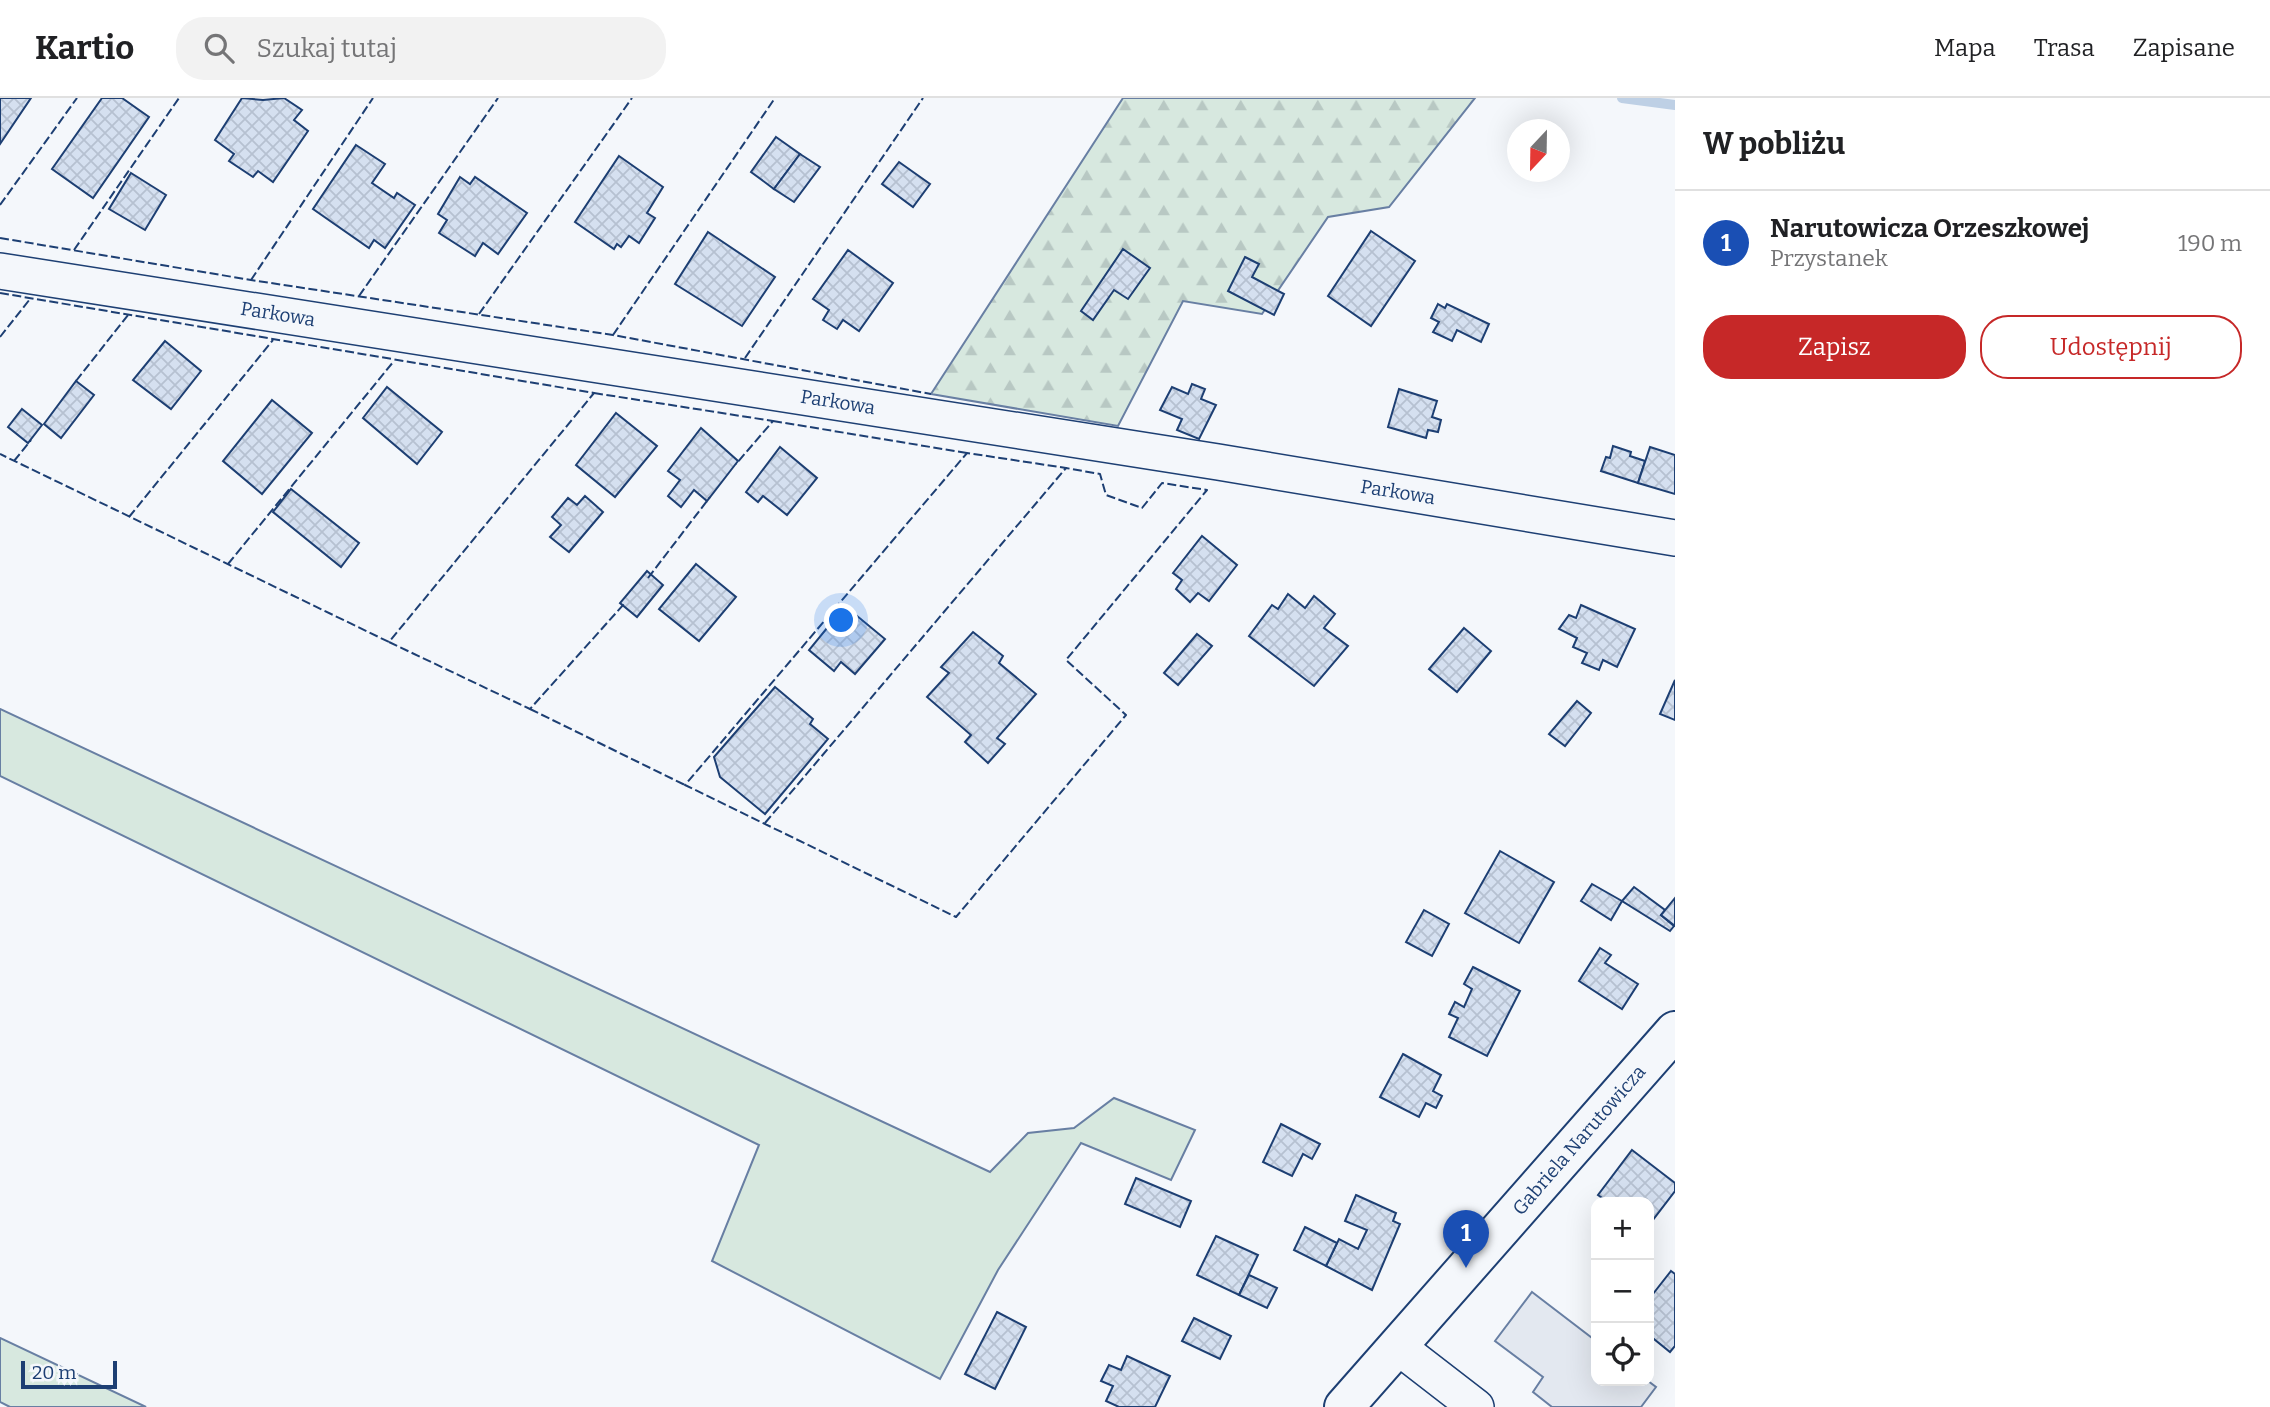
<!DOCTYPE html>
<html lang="pl">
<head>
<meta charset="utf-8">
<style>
  body { margin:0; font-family:Bitter,serif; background:#f2f2f2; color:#202124 }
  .controls { position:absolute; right:21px; bottom:21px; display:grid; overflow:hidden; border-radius:14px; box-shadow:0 7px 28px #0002 }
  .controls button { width:63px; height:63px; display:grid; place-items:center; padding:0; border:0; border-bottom:2px solid #e0e0e0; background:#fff; color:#202124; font:35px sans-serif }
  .compass { position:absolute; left:1507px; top:21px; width:63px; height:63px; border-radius:50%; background:#fff; box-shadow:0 7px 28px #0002; rotate:202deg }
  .scale { position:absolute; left:21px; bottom:18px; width:96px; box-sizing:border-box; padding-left:7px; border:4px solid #1d3f73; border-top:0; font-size:19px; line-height:24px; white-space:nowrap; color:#1d3f73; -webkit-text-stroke:5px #f4f7fb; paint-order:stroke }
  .you { position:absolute; left:842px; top:523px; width:24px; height:24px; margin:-18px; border:5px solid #fff; border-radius:50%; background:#1a73e8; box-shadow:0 0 0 10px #1a73e833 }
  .badge { display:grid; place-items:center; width:46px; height:46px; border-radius:50%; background:#c62828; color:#fff; font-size:23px; font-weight:700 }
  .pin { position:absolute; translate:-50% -58px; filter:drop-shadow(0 2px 4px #0008) }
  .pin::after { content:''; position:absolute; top:37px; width:24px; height:21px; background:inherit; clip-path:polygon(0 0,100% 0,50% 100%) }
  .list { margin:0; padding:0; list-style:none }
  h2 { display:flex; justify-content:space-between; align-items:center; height:91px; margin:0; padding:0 28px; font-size:30px }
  h2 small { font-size:23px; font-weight:400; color:#757577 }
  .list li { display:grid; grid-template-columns:46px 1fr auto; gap:21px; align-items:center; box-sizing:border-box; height:105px; padding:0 28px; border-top:2px solid #e0e0e0 }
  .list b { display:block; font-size:26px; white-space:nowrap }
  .list p { margin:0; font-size:23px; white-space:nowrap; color:#757577 }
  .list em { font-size:23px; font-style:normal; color:#757577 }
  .actions { display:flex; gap:14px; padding:21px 28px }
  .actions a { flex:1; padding:16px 0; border:2px solid #c62828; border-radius:28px; text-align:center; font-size:24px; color:#c62828 }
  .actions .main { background:#c62828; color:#fff }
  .icon { flex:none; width:38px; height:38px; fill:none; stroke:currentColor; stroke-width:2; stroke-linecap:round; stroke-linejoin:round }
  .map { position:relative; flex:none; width:1675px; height:1309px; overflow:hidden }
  header { display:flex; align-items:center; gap:42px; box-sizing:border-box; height:98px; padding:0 35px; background:#fff; border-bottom:2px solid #e0e0e0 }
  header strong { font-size:33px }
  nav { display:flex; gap:38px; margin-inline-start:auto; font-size:24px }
  .search { width:490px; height:63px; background:#f2f2f2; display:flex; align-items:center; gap:18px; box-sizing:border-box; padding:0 24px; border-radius:28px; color:#757577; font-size:26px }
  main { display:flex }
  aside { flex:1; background:#fff }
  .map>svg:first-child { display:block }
</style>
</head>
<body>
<header>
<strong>Kartio</strong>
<div class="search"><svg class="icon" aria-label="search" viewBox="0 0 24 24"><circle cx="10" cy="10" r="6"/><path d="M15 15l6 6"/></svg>Szukaj tutaj</div>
<nav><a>Mapa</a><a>Trasa</a><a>Zapisane</a></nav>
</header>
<main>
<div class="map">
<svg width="1675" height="1309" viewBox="0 0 1675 1309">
  <defs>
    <pattern id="forest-firs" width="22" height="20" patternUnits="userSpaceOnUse" patternTransform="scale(1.75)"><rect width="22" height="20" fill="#d7e8df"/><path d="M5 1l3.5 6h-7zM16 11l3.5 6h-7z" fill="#b8c8c3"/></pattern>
    <pattern id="building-cross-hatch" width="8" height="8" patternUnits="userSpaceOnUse" patternTransform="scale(1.75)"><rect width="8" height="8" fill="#d5e0f0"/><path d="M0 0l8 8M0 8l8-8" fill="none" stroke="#b6c1d1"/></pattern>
  </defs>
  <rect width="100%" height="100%" fill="#f4f7fb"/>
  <g fill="#d7e8df" stroke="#687fa3" stroke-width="2">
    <polygon points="0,611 990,1074 1028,1035 1074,1030 1114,1000 1195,1032 1171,1082 1081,1045 998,1172 940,1281 712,1163 759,1047 0,678"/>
    <polygon points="0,1240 146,1309 10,1309 0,1304"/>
  </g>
  <polygon fill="url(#forest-firs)" stroke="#687fa3" stroke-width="2" points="1123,0 1475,0 1389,109 1328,119 1262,216 1183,203 1118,328 931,296"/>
  <polygon fill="#e3e8f0" stroke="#687fa3" stroke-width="2" points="1532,1194 1596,1243 1596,1283 1648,1283 1656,1289 1641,1309 1552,1309 1533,1294 1543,1279 1495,1243"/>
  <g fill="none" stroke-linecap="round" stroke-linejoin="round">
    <polyline stroke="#bed0e5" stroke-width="10" points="1622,0 1675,7"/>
  </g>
  <g fill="url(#building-cross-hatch)" stroke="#1d3f73" stroke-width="2">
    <polygon points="0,0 31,0 0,46"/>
    <polygon points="102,0 122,0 149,19 93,100 52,71"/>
    <polygon points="242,0 263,2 284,0 302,12 294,22 308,33 273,84 258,73 253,79 229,63 234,56 215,42"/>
    <polygon points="776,39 800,56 774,91 751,74"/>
    <polygon points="356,47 385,66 372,85 394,100 397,95 415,107 385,150 374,142 369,150 313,111"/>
    <polygon points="800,56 820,69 794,104 774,91"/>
    <polygon points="619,58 663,89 647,115 655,120 639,145 629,138 621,149 617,146 614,151 575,124"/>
    <polygon points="899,64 930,86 913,109 882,86"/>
    <polygon points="131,75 166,97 145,132 109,111"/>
    <polygon points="460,79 470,86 475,79 527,115 498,156 483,145 475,158 439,135 447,122 438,116"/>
    <polygon points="1371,133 1415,163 1371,228 1328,198"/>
    <polygon points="708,134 775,179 742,228 675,186"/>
    <polygon points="1123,151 1150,170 1128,201 1114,192 1093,222 1081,213"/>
    <polygon points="848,152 893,185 859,233 843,222 837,231 823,222 829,212 813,201"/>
    <polygon points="1245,159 1259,166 1252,179 1284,196 1274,217 1228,193"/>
    <polygon points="1438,206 1445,210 1447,206 1489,226 1481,244 1457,232 1452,243 1433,234 1439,224 1431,220"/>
    <polygon points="165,243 201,273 171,311 133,282"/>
    <polygon points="76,283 94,297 61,340 44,326"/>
    <polygon points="1192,286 1205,291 1201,301 1216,307 1199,341 1177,332 1182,321 1160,312 1172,289 1188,296"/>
    <polygon points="387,289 442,334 417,366 363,320"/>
    <polygon points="1399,291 1437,303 1432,319 1441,322 1438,334 1428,332 1426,340 1388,329"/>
    <polygon points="272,302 312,335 262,396 223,363"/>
    <polygon points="22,311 42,327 28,345 8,329"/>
    <polygon points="616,315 657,348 615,399 576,367"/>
    <polygon points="701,330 738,363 707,403 694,392 681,409 668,398 680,382 668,373"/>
    <polygon points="1613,348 1631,354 1630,358 1645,363 1638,385 1601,373 1606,359 1610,360"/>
    <polygon points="780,349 817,380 787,417 763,398 758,404 746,394"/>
    <polygon points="1650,349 1675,357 1675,396 1638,385"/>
    <polygon points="291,391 359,445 341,469 273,414"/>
    <polygon points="585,398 603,414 569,454 550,439 561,427 552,419 568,400 577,407"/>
    <polygon points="1202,438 1237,467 1209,503 1198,495 1190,504 1176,491 1182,482 1173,475"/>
    <polygon points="696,466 736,499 699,543 659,511"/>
    <polygon points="647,473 663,487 637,519 620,505"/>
    <polygon points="1288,496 1305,510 1314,498 1335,516 1324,530 1348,548 1314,588 1249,538 1272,507 1278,511"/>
    <polygon points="1581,507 1635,531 1617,569 1603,562 1599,572 1582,565 1587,555 1573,549 1577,540 1559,531 1569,517 1576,520"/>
    <polygon points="845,508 885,541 855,576 841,564 834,573 809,552"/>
    <polygon points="1464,530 1491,553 1457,594 1429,571"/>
    <polygon points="973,534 1003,558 999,565 1036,596 997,640 1005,646 988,665 965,644 971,637 927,599 949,575 941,569"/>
    <polygon points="1197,536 1212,548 1178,587 1164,575"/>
    <polygon points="1675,582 1675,622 1660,616"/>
    <polygon points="775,589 813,621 810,626 828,641 765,716 720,679 714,659"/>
    <polygon points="1577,603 1591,615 1565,648 1549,636"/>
    <polygon points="1500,753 1554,784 1519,845 1465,815"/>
    <polygon points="1592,786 1622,803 1611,822 1581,803"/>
    <polygon points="1634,789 1665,812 1661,817 1674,828 1670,833 1622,803"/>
    <polygon points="1675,800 1675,828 1661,817"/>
    <polygon points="1424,812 1449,826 1432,858 1406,844"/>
    <polygon points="1600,850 1611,857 1605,865 1638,886 1622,911 1579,883"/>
    <polygon points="1473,869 1520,893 1487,958 1449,939 1458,920 1449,916 1455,904 1464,909 1472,891 1464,886"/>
    <polygon points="1403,956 1441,977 1433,993 1442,998 1436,1010 1426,1005 1419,1019 1380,999"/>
    <polygon points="1281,1026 1320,1046 1312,1061 1303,1056 1292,1078 1263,1064"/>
    <polygon points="1632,1052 1675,1085 1675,1093 1649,1127 1649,1104 1608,1104 1598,1097"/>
    <polygon points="1136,1080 1191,1103 1180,1129 1125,1106"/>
    <polygon points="1356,1097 1396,1115 1393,1123 1400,1126 1372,1192 1326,1168 1339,1141 1358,1151 1367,1132 1345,1123"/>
    <polygon points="1305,1129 1337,1145 1326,1168 1294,1152"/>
    <polygon points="1216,1138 1258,1157 1239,1197 1197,1177"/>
    <polygon points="1671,1173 1675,1176 1675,1248 1670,1254 1649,1237 1649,1201"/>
    <polygon points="1249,1177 1277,1190 1267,1210 1239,1197"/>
    <polygon points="997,1214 1026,1229 995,1291 965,1276"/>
    <polygon points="1194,1220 1231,1238 1220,1261 1182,1243"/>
    <polygon points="1127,1258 1170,1278 1155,1309 1119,1309 1106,1303 1113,1288 1101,1283 1109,1267 1121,1272"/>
  </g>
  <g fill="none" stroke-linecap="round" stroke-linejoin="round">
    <defs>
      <g id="minor">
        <polyline points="0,173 1218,364 1675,440"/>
        <polyline points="1397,1248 1476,1309"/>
      </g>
      <polyline id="major" points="1344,1309 1675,933"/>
    </defs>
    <use href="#minor" stroke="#1d3f73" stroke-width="38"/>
    <use href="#major" stroke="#1d3f73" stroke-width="42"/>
    <use href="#minor" stroke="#f4f7fb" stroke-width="35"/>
    <use href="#major" stroke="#f4f7fb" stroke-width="38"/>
    <g stroke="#1d3f73" stroke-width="2" stroke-dasharray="9 3.5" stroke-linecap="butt">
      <polyline points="0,107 77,0"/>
      <polyline points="0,140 251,182 613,237 931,296"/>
      <polyline points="74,152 179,0"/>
      <polyline points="251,182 373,0"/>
      <polyline points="0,195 594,295 389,544 0,356"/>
      <polyline points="359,198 498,0"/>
      <polyline points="479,216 632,0"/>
      <polyline points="613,237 775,0"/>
      <polyline points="0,239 30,201"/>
      <polyline points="745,260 923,0"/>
      <polyline points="76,283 128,217"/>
      <polyline points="594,295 773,323 736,366"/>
      <polyline points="773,323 967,355"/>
      <polyline points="14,363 31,342"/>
      <polyline points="129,419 273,242"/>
      <polyline points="228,466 394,263"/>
      <polyline points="648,480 710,399"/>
      <polyline points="389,544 530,611 624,506"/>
      <polyline points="530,611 685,687"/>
      <polyline points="765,725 1066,370 967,355 685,687 956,819 1126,617 1066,562 1207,392 1162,385 1142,410 1106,397 1100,376 1066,370"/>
    </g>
  </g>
  <g text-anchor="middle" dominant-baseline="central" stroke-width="5" stroke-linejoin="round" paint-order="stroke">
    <g font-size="19" fill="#1d3f73" stroke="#f4f7fb">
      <text transform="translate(278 216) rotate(9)">Parkowa</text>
      <text transform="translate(838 304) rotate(9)">Parkowa</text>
      <text transform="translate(1398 394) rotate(9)">Parkowa</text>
      <text transform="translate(1579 1042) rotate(-49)">Gabriela Narutowicza</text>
    </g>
  </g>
</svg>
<div class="controls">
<button>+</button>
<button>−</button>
<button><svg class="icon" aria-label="locate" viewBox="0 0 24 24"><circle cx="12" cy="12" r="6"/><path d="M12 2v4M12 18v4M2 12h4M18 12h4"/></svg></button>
</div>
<svg class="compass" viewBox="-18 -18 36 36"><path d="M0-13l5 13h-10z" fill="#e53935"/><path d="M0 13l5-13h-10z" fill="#757577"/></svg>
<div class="scale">20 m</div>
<div class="you"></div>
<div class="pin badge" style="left:1466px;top:1170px;background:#1a4fb4">1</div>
</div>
<aside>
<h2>W pobliżu<small></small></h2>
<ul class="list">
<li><span class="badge" style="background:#1a4fb4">1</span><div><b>Narutowicza Orzeszkowej</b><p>Przystanek</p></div><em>190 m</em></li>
</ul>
<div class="actions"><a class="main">Zapisz</a><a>Udostępnij</a></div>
</aside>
</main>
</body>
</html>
